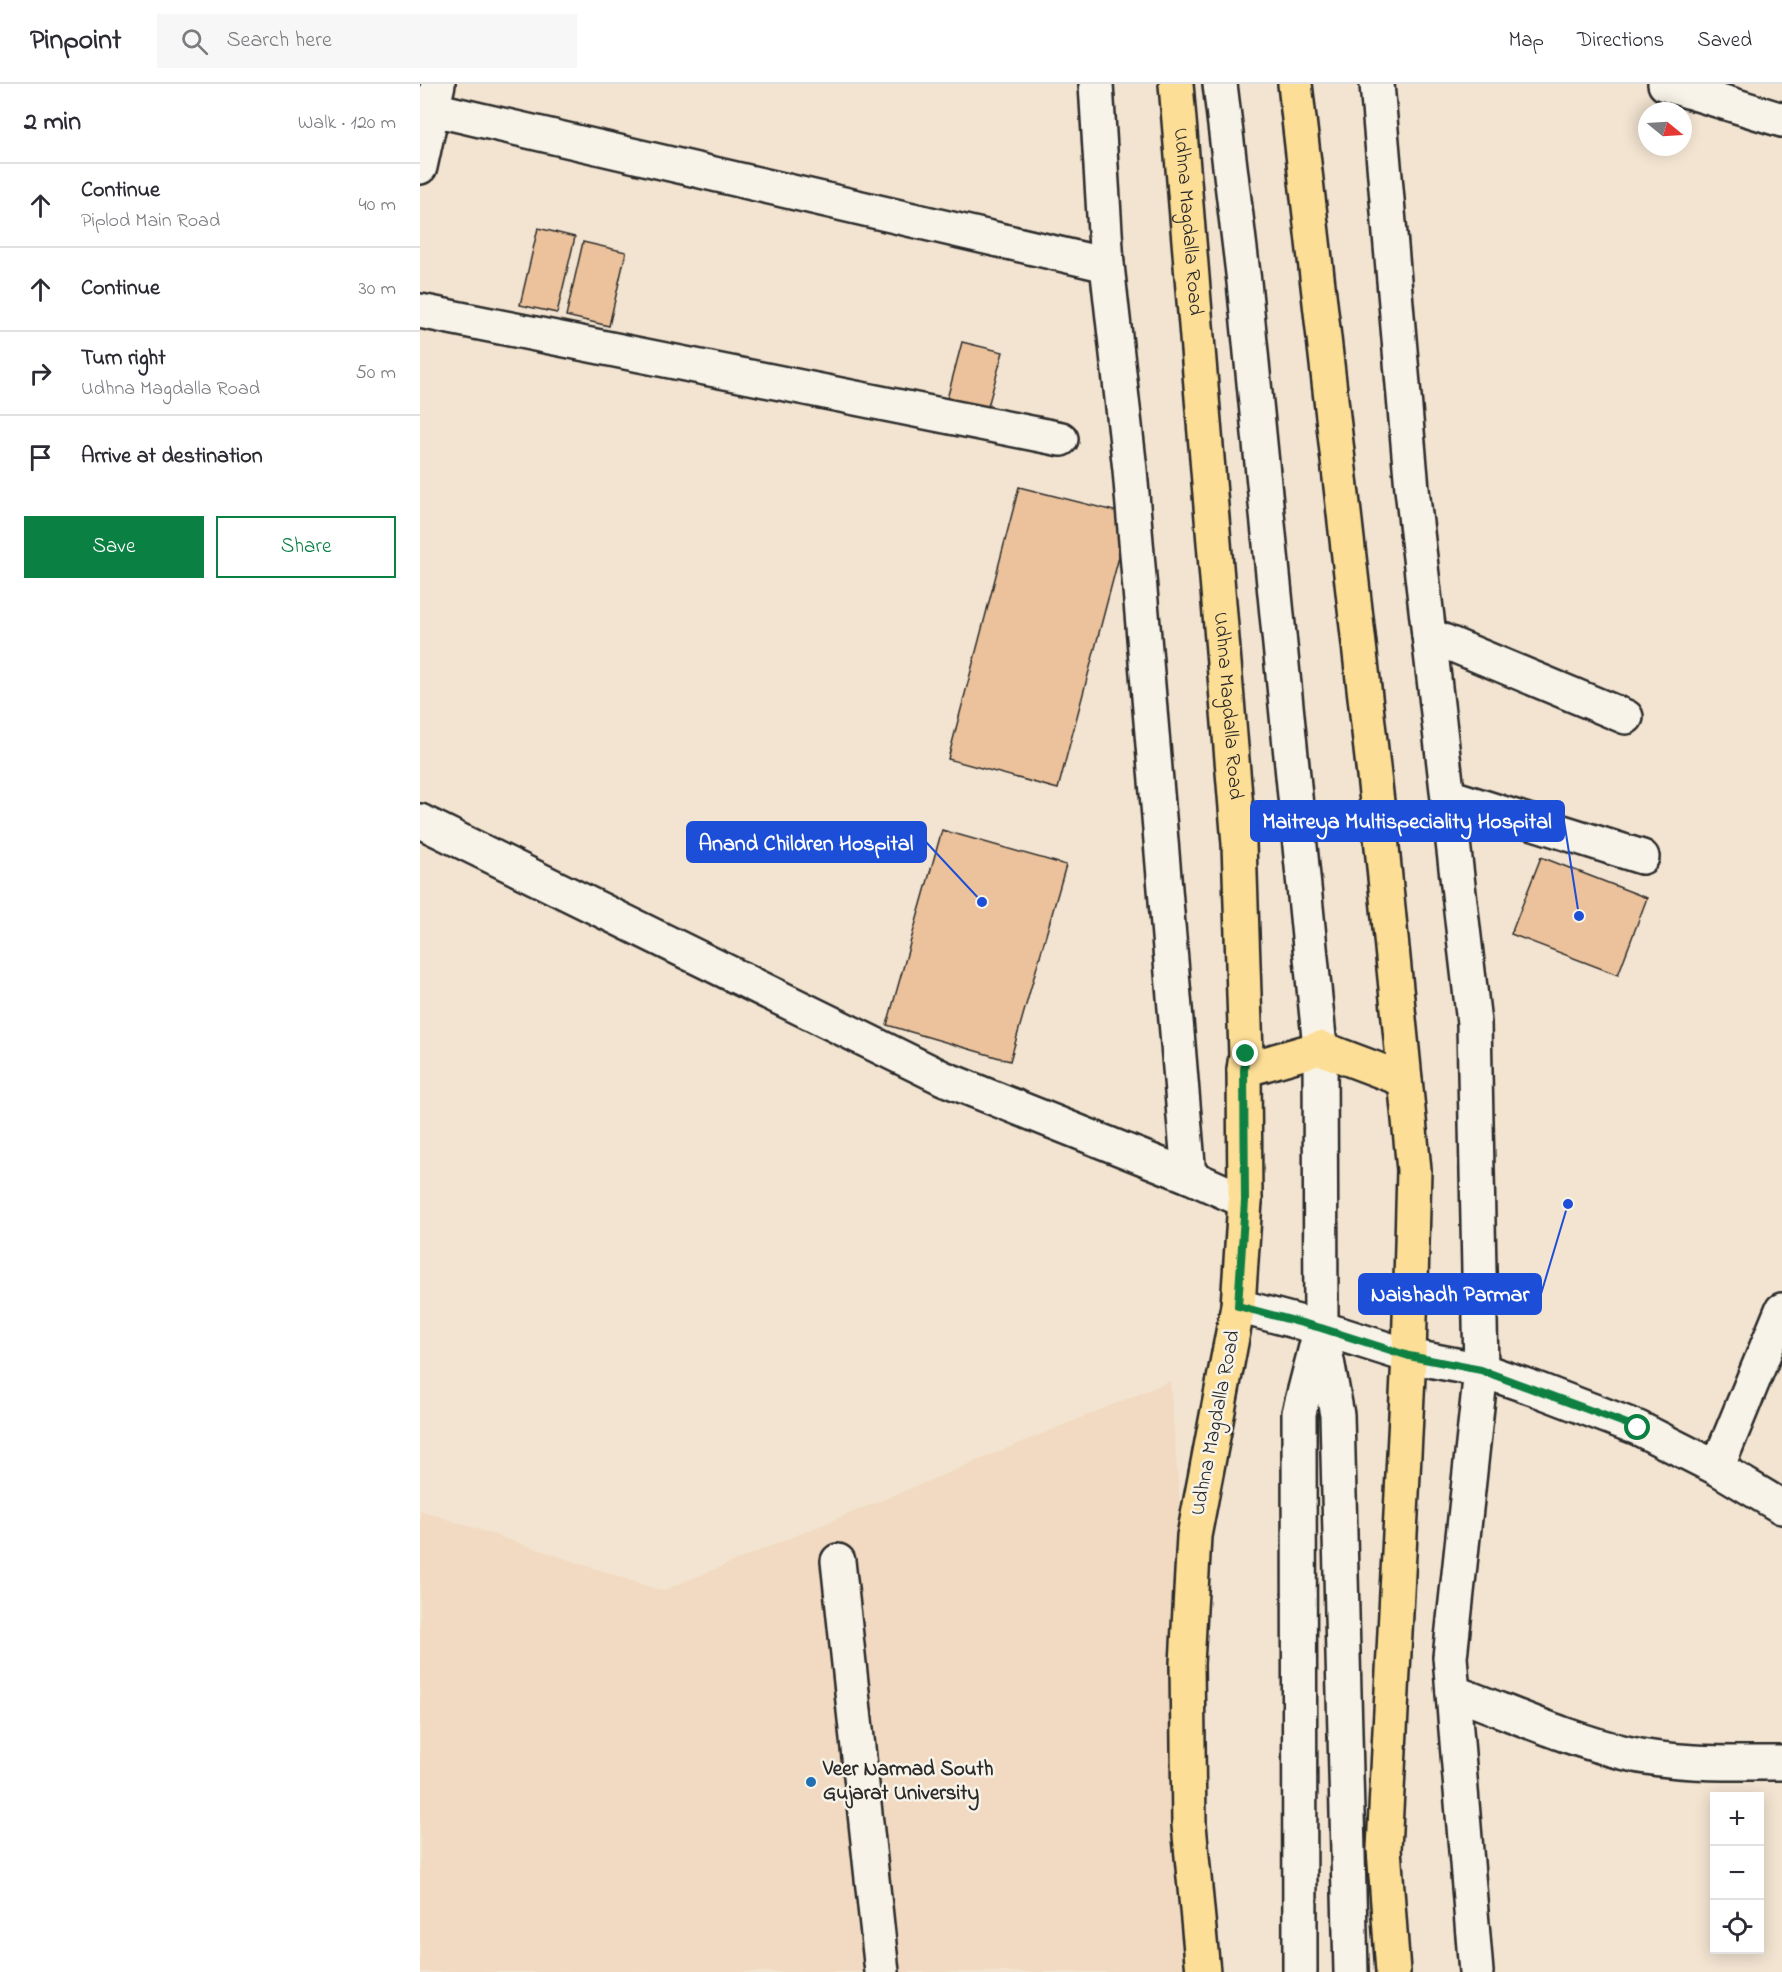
<!DOCTYPE html>
<html lang="en">
<head>
<meta charset="utf-8">
<style>
  body { margin:0; font-family:"Indie Flower",sans-serif; background:#f7f7f7; color:#2b2b33 }
  .controls { position:absolute; right:18px; bottom:18px; display:grid; overflow:hidden; border-radius:0px; box-shadow:0 3px 15px #0003 }
  .controls button { width:54px; height:54px; display:grid; place-items:center; padding:0; border:0; border-bottom:2px solid #e1e1e2; background:#fff; color:#2b2b33; font:30px sans-serif }
  .compass { position:absolute; left:1218px; top:18px; width:54px; height:54px; border-radius:50%; background:#fff; box-shadow:0 3px 15px #0003; rotate:108deg }
  .stop { position:absolute; width:18px; height:18px; margin:-14px; border:4px solid #0b8043; border-radius:50%; background:#fff }
  .stop.end { background:#0b8043; border-color:#fff; box-shadow:0 2px 6px #0008 }
  .list { margin:0; padding:0; list-style:none }
  h2 { display:flex; justify-content:space-between; align-items:center; height:78px; margin:0; padding:0 24px; font-size:26px }
  h2 small { font-size:20px; font-weight:400; color:#7c7c81 }
  .list li { display:grid; grid-template-columns:39px 1fr auto; gap:18px; align-items:center; box-sizing:border-box; height:84px; padding:0 24px; border-top:2px solid #e1e1e2 }
  .list b { display:block; font-size:22px; white-space:nowrap }
  .list p { margin:0; font-size:20px; white-space:nowrap; color:#7c7c81 }
  .list em { font-size:20px; font-style:normal; color:#7c7c81 }
  .actions { display:flex; gap:12px; padding:18px 24px }
  .actions a { flex:1; padding:14px 0; border:2px solid #0b8043; border-radius:0px; text-align:center; font-size:21px; color:#0b8043 }
  .actions .main { background:#0b8043; color:#fff }
  .icon { flex:none; width:33px; height:33px; fill:none; stroke:currentColor; stroke-width:2; stroke-linecap:round; stroke-linejoin:round }
  .map { position:relative; flex:none; width:1362px; height:1888px; overflow:hidden }
  header { display:flex; align-items:center; gap:36px; box-sizing:border-box; height:84px; padding:0 30px; background:#fff; border-bottom:2px solid #e1e1e2 }
  header strong { font-size:28px }
  nav { display:flex; gap:33px; margin-inline-start:auto; font-size:21px }
  .search { width:420px; height:54px; background:#f7f7f7; display:flex; align-items:center; gap:15px; box-sizing:border-box; padding:0 21px; border-radius:0px; color:#7c7c81; font-size:22px }
  main { display:flex }
  aside { flex:1; background:#fff }
  .map>svg:first-child { display:block }
</style>
</head>
<body>
<header>
<strong>Pinpoint</strong>
<div class="search"><svg class="icon" aria-label="search" viewBox="0 0 24 24"><circle cx="10" cy="10" r="6"/><path d="M15 15l6 6"/></svg>Search here</div>
<nav><a>Map</a><a>Directions</a><a>Saved</a></nav>
</header>
<main>
<aside>
<h2>2 min<small>Walk · 120 m</small></h2>
<ul class="list">
<li><svg class="icon" aria-label="ahead" viewBox="0 0 24 24"><path d="M12 20V5M6 11l6-6 6 6"/></svg><div><b>Continue</b><p>Piplod Main Road</p></div><em>40 m</em></li>
<li><svg class="icon" aria-label="ahead" viewBox="0 0 24 24"><path d="M12 20V5M6 11l6-6 6 6"/></svg><div><b>Continue</b></div><em>30 m</em></li>
<li><svg class="icon" aria-label="right" viewBox="0 0 24 24"><path d="M7 20v-9h11M14 6l5 5-5 5"/></svg><div><b>Turn right</b><p>Udhna Magdalla Road</p></div><em>50 m</em></li>
<li><svg class="icon" aria-label="arrive" viewBox="0 0 24 24"><path d="M6 21V4h12l-3 4 3 4H6"/></svg><div><b>Arrive at destination</b></div></li>
</ul>
<div class="actions"><a class="main">Save</a><a>Share</a></div>
</aside>
<div class="map">
<svg width="1362" height="1888" viewBox="0 0 1362 1888">
  <rect width="100%" height="100%" fill="#f3e4d1"/>
  <filter id="ink" filterUnits="userSpaceOnUse"><feTurbulence type="fractalNoise" baseFrequency=".0167" numOctaves="2"/><feDisplacementMap in="SourceGraphic" scale="12" xChannelSelector="R" yChannelSelector="G"/><feConvolveMatrix kernelMatrix="1 2 1 2 8 2 1 2 1" color-interpolation-filters="sRGB"/></filter>
  <g filter="url(#ink)">
    <polygon fill="#f1dac1" points="750,1297 797,1888 0,1888 0,1426 242,1507"/>
    <g fill="#ebc29b" stroke="#2b2b2b" stroke-width="1.5">
      <polygon points="118,144 155,153 137,229 100,221"/>
      <polygon points="163,158 206,168 189,242 146,232"/>
      <polygon points="542,258 583,268 567,326 527,315"/>
      <polygon points="599,403 710,431 638,705 528,675"/>
      <polygon points="522,746 646,781 590,977 467,941"/>
      <polygon points="1121,773 1227,814 1198,891 1091,850"/>
    </g>
    <g fill="none" stroke-linecap="round" stroke-linejoin="round">
      <defs>
        <g id="minor">
          <polyline points="676,0 687,181 710,386 769,1092 825,1117"/>
          <polyline points="800,0 824,198 900,964 901,1244 917,1331 931,1888"/>
          <polyline points="957,0 992,405 1054,939 1061,1286 1030,1573 1056,1888"/>
          <polyline points="1245,0 1362,36"/>
          <polyline points="0,22 687,181"/>
          <polyline points="0,83 18,0"/>
          <polyline points="0,227 641,355"/>
          <polyline points="1009,551 1206,633"/>
          <polyline points="1028,712 1222,773"/>
          <polyline points="0,737 523,994 769,1092"/>
          <polyline points="818,1222 901,1244 989,1272 1061,1286 1116,1305 1218,1344 1297,1384 1362,1423"/>
          <polyline points="1297,1384 1362,1226"/>
          <polyline points="418,1477 462,1888"/>
          <path d="M 1033,1608 C 1090,1629 1147,1655 1206,1669 C 1257,1681 1310,1679 1362,1679"/>
          <polyline points="880,1888 879,1329 898,1255"/>
        </g>
        <g id="major">
          <path id="s1" d="M 756,0 L 819,760 L 826,971 L 824,986 L 825,1117 L 818,1222 L 774,1452 L 767,1580 L 769,1741 L 783,1888"/>
          <polyline points="875,0 961,753 994,1086 989,1272 964,1765 973,1888"/>
          <polyline points="824,986 900,964 985,996"/>
        </g>
      </defs>
      <use href="#minor" stroke="#2b2b2b" stroke-width="38"/>
      <use href="#major" stroke="#2b2b2b" stroke-width="38"/>
      <use href="#minor" stroke="#f7f3e8" stroke-width="33"/>
      <use href="#major" stroke="#fdde96" stroke-width="33"/>
    </g>
  </g>
  <g fill="none" stroke-linecap="round" stroke-linejoin="round" filter="url(#ink)">
    <polyline stroke="#0b8043" stroke-width="8" points="826,970 824,986 825,1117 818,1222 901,1244 989,1272 1061,1286 1218,1344"/>
  </g>
  <circle fill="#1f6fb2" stroke="#f7f3e8" stroke-width="2" cx="391" cy="1698" r="6"/>
  <g text-anchor="middle" dominant-baseline="central" stroke-width="5" stroke-linejoin="round" paint-order="stroke">
    <g font-size="21" fill="#2b2b2b" stroke="#f7f3e8">
      <text stroke="none"><textPath href="#s1" startOffset="138">Udhna Magdalla Road</textPath></text>
      <text stroke="none"><textPath href="#s1" startOffset="624">Udhna Magdalla Road</textPath></text>
      <text transform="translate(796 1339) rotate(-79)">Udhna Magdalla Road</text>
    </g>
    <g font-size="21" font-weight="bold" fill="#2b2b2b" stroke="#f7f3e8" text-anchor="start">
      <text x="403" y="1686">Veer Narmad South<tspan x="403" dy="24">Gujarat University</tspan></text>
    </g>
  </g>
  <path fill="none" stroke="#1d4ed8" stroke-width="2" d="M1159 832L1144 737M562 818L506 758M1148 1120L1121 1210"/>
  <g fill="#1d4ed8" stroke="#f7f3e8" stroke-width="2">
    <circle cx="1159" cy="832" r="6"/>
    <circle cx="562" cy="818" r="6"/>
    <circle cx="1148" cy="1120" r="6"/>
  </g>
  <g fill="#1d4ed8" stroke="#1d4ed8" stroke-width="2">
    <rect x="831" y="717" width="313" height="40" rx="6"/>
    <rect x="267" y="738" width="239" height="40" rx="6"/>
    <rect x="939" y="1190" width="182" height="40" rx="6"/>
  </g>
  <g font-size="22" text-anchor="middle" font-weight="bold" fill="#fff">
    <text x="987" y="744">Maitreya Multispeciality Hospital</text>
    <text x="386" y="766">Anand Children Hospital</text>
    <text x="1030" y="1217">Naishadh Parmar</text>
  </g>
</svg>
<div class="controls">
<button>+</button>
<button>−</button>
<button><svg class="icon" aria-label="locate" viewBox="0 0 24 24"><circle cx="12" cy="12" r="6"/><path d="M12 2v4M12 18v4M2 12h4M18 12h4"/></svg></button>
</div>
<svg class="compass" viewBox="-18 -18 36 36"><path d="M0-13l5 13h-10z" fill="#e53935"/><path d="M0 13l5-13h-10z" fill="#7c7c81"/></svg>
<div class="stop" style="left:1218px;top:1344px"></div>
<div class="stop end" style="left:826px;top:970px"></div>
</div>
</main>
</body>
</html>
